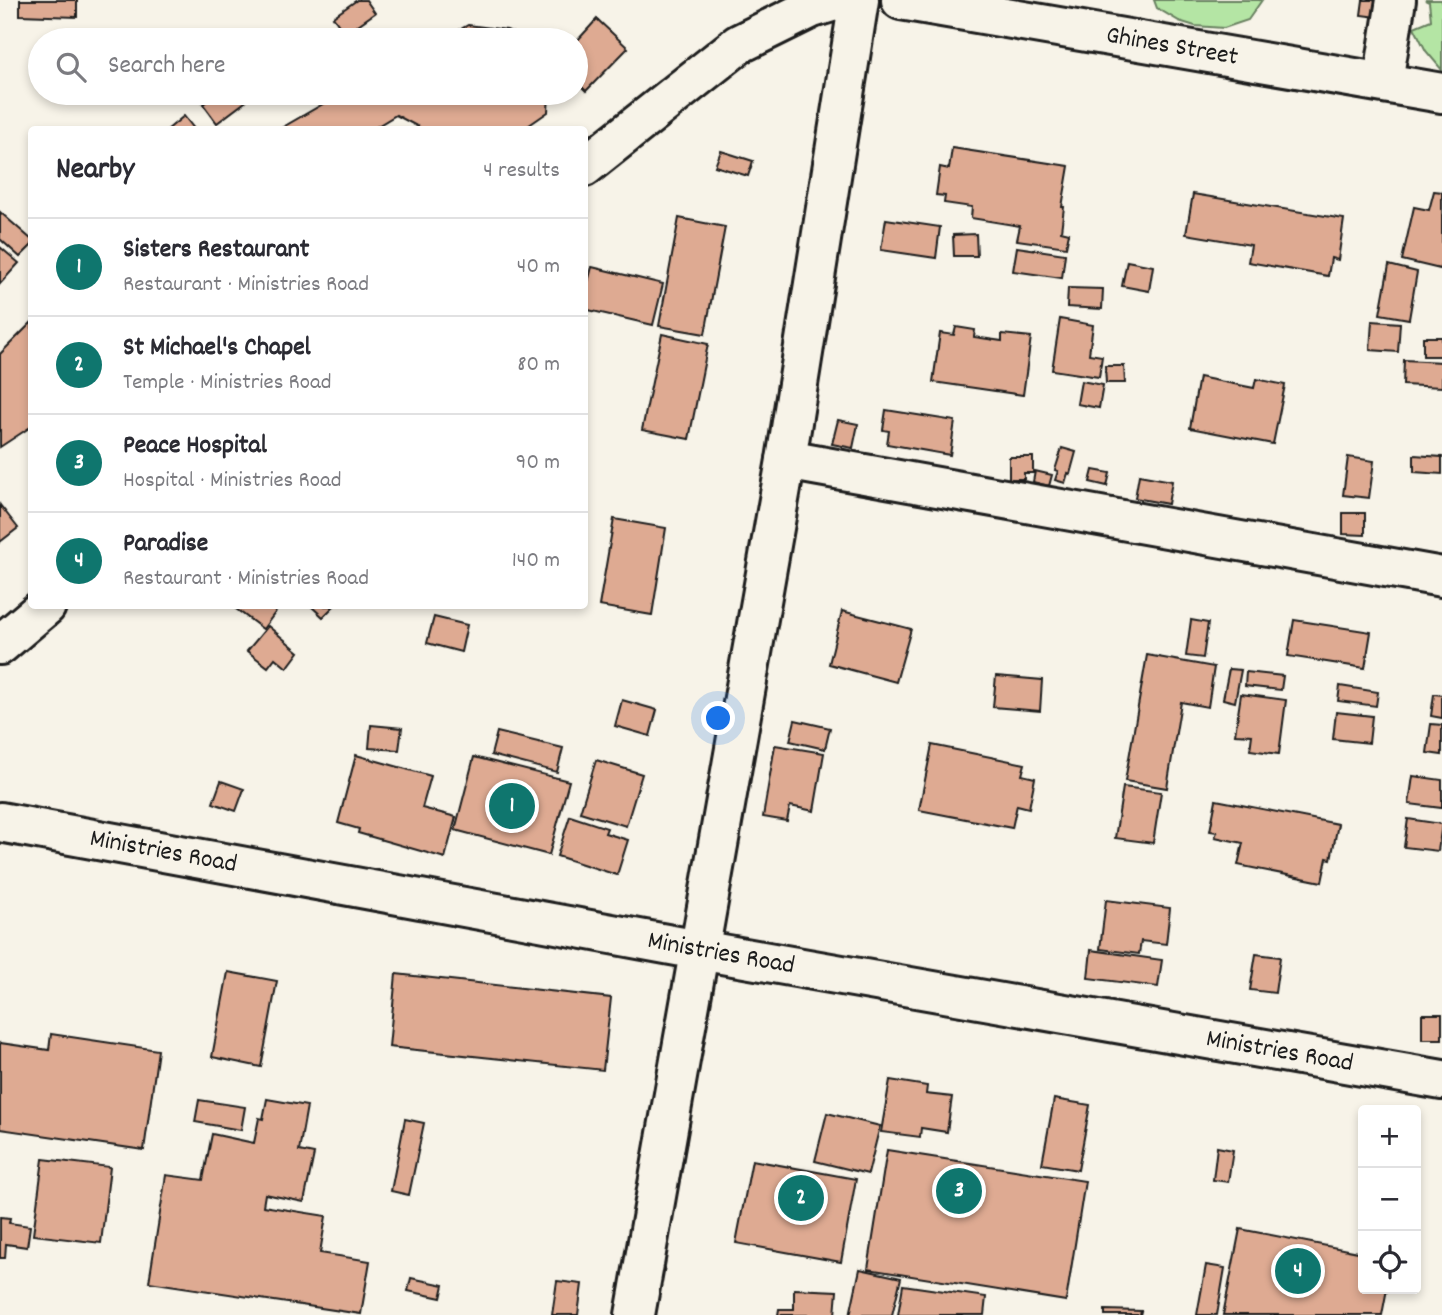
<!DOCTYPE html>
<html lang="en">
<head>
<meta charset="utf-8">
<style>
  body { margin:0; font-family:Dekko,sans-serif; background:#f2f2f3; color:#2b2b33 }
  .controls { position:absolute; right:21px; bottom:21px; display:grid; overflow:hidden; border-radius:7px; box-shadow:0 4px 10px #0003 }
  .controls button { width:63px; height:63px; display:grid; place-items:center; padding:0; border:0; border-bottom:2px solid #e1e1e2; background:#fff; color:#2b2b33; font:35px sans-serif }
  .you { position:absolute; left:719px; top:719px; width:24px; height:24px; margin:-18px; border:5px solid #fff; border-radius:50%; background:#1a73e8; box-shadow:0 0 0 10px #1a73e833 }
  .badge { display:grid; place-items:center; width:46px; height:46px; border-radius:50%; background:#0f766e; color:#fff; font-size:23px; font-weight:700 }
  .pin { position:absolute; translate:-50% -50%; border:4px solid #fff; box-shadow:0 2px 7px #0006 }
  .list { margin:0; padding:0; list-style:none }
  h2 { display:flex; justify-content:space-between; align-items:center; height:91px; margin:0; padding:0 28px; font-size:30px }
  h2 small { font-size:23px; font-weight:400; color:#7c7c81 }
  .list li { display:grid; grid-template-columns:46px 1fr auto; gap:21px; align-items:center; box-sizing:border-box; height:98px; padding:0 28px; border-top:2px solid #e1e1e2 }
  .list b { display:block; font-size:26px; white-space:nowrap }
  .list p { margin:0; font-size:23px; white-space:nowrap; color:#7c7c81 }
  .list em { font-size:23px; font-style:normal; color:#7c7c81 }
  .icon { flex:none; width:38px; height:38px; fill:none; stroke:currentColor; stroke-width:2; stroke-linecap:round; stroke-linejoin:round }
  .map { position:relative; flex:none; width:1442px; height:1315px; overflow:hidden }
  .search { position:absolute; background:#fff; box-shadow:0 4px 10px #0003; left:28px; top:28px; width:560px; height:77px; display:flex; align-items:center; gap:18px; box-sizing:border-box; padding:0 24px; border-radius:38px; color:#7c7c81; font-size:26px }
  .panel { position:absolute; background:#fff; box-shadow:0 4px 10px #0003; left:28px; top:126px; width:560px; height:483px; border-radius:7px }
  .map>svg:first-child { display:block }
</style>
</head>
<body>
<div class="map">
<svg width="1442" height="1315" viewBox="0 0 1442 1315">
  <rect width="100%" height="100%" fill="#f7f3e8"/>
  <filter id="ink" filterUnits="userSpaceOnUse"><feTurbulence type="fractalNoise" baseFrequency=".0143" numOctaves="2"/><feDisplacementMap in="SourceGraphic" scale="14" xChannelSelector="R" yChannelSelector="G"/><feConvolveMatrix kernelMatrix="1 2 1 2 8 2 1 2 1" color-interpolation-filters="sRGB"/></filter>
  <g filter="url(#ink)">
    <g fill="#b4e5a4" stroke="#688060" stroke-width="2">
      <polygon points="1154,0 1262,0 1248,20 1224,28 1195,26 1179,21 1157,8"/>
      <polygon points="1425,0 1442,0 1442,70 1426,51 1414,27 1431,20 1429,2"/>
    </g>
    <g fill="#deaa92" stroke="#1c1c1c" stroke-width="2">
      <polygon points="20,0 77,0 77,17 20,15"/>
      <polygon points="357,0 366,0 375,13 345,34 333,17"/>
      <polygon points="1363,0 1386,0 1385,18 1361,15"/>
      <polygon points="597,19 628,48 586,91 576,81 576,42"/>
      <polygon points="468,25 507,30 527,40 441,40"/>
      <polygon points="219,93 257,93 217,123 203,104"/>
      <polygon points="342,93 549,93 548,112 522,130 424,130 396,115 371,130 278,130"/>
      <polygon points="184,116 195,130 167,130"/>
      <polygon points="952,148 1069,166 1062,207 1064,207 1061,231 1069,233 1066,247 1017,240 1020,226 971,218 972,207 944,203 945,196 936,195 940,167 949,169"/>
      <polygon points="721,151 753,161 748,176 715,166"/>
      <polygon points="1434,191 1442,192 1442,261 1440,269 1402,260 1414,207 1429,210"/>
      <polygon points="1193,194 1344,219 1338,260 1331,258 1328,276 1248,262 1251,245 1186,234"/>
      <polygon points="0,212 32,240 32,245 20,257 0,239"/>
      <polygon points="679,218 725,227 705,334 659,326"/>
      <polygon points="886,219 940,227 936,258 881,250"/>
      <polygon points="976,234 977,256 954,256 953,235"/>
      <polygon points="0,247 19,263 0,284"/>
      <polygon points="1017,247 1065,254 1062,278 1013,271"/>
      <polygon points="1127,261 1153,266 1149,291 1122,286"/>
      <polygon points="1389,265 1417,272 1409,319 1380,314"/>
      <polygon points="592,267 663,284 653,325 584,309 584,297"/>
      <polygon points="1068,288 1103,289 1102,309 1067,307"/>
      <polygon points="1060,319 1093,325 1089,354 1102,356 1099,377 1052,370"/>
      <polygon points="1372,321 1400,323 1398,352 1370,350"/>
      <polygon points="32,322 32,426 0,447 0,354"/>
      <polygon points="956,327 975,330 974,337 1002,341 1002,334 1031,337 1023,395 933,382 940,333 954,335"/>
      <polygon points="662,334 708,344 689,439 642,430"/>
      <rect x="1423" y="337" width="19" height="19"/>
      <polygon points="1404,360 1442,362 1442,387 1403,385"/>
      <polygon points="1105,366 1124,366 1125,383 1106,383"/>
      <polygon points="1199,377 1254,388 1256,379 1285,385 1273,444 1190,428"/>
      <polygon points="1081,381 1103,385 1099,408 1077,404"/>
      <polygon points="886,410 955,421 950,455 887,444 889,431 883,430"/>
      <polygon points="838,420 858,424 853,448 832,444"/>
      <polygon points="1062,448 1076,452 1070,474 1068,473 1065,483 1055,480 1058,471 1055,470"/>
      <polygon points="1414,455 1442,457 1442,474 1414,472"/>
      <polygon points="1009,457 1033,457 1033,473 1024,473 1024,479 1009,479"/>
      <polygon points="1348,457 1374,461 1369,498 1343,495"/>
      <polygon points="1093,470 1110,473 1107,486 1090,482"/>
      <polygon points="1035,471 1052,475 1049,486 1033,482"/>
      <polygon points="1139,475 1172,481 1168,504 1135,498"/>
      <polygon points="0,505 18,528 0,542"/>
      <polygon points="1343,513 1365,513 1365,535 1343,534"/>
      <polygon points="614,519 666,528 652,615 599,606"/>
      <polygon points="232,606 280,606 263,629"/>
      <polygon points="311,606 334,606 323,617"/>
      <polygon points="842,611 911,629 896,682 829,664"/>
      <polygon points="434,617 467,625 461,652 427,643"/>
      <polygon points="1191,620 1208,623 1203,658 1186,656"/>
      <polygon points="1294,620 1371,632 1365,668 1288,656"/>
      <polygon points="268,626 299,652 287,668 275,658 268,667 247,651"/>
      <polygon points="1147,655 1214,667 1208,707 1181,702 1167,788 1125,781"/>
      <polygon points="1229,669 1241,670 1235,702 1223,699"/>
      <polygon points="1246,672 1283,676 1281,690 1245,686"/>
      <polygon points="996,676 1042,680 1040,711 993,707"/>
      <polygon points="1340,686 1378,692 1376,706 1338,701"/>
      <polygon points="1241,694 1286,700 1279,754 1250,750 1252,735 1235,734"/>
      <polygon points="1434,694 1442,695 1442,718 1431,716"/>
      <polygon points="622,700 657,710 650,736 615,726"/>
      <polygon points="1336,712 1372,716 1369,743 1333,739"/>
      <polygon points="795,720 830,728 825,749 790,741"/>
      <polygon points="1431,724 1442,725 1442,755 1427,753"/>
      <polygon points="371,725 402,728 399,750 369,748"/>
      <polygon points="497,732 563,748 557,772 491,755"/>
      <polygon points="775,745 824,753 814,811 790,806 787,821 763,817"/>
      <polygon points="932,745 1025,764 1022,775 1035,778 1029,808 1017,805 1012,828 919,810"/>
      <polygon points="356,755 431,776 422,808 456,817 445,858 358,833 359,829 338,823"/>
      <polygon points="474,757 569,781 549,855 455,830"/>
      <polygon points="596,760 642,774 626,826 580,812"/>
      <polygon points="1413,776 1442,780 1442,808 1409,804"/>
      <polygon points="221,781 244,789 236,811 213,803"/>
      <polygon points="1123,787 1161,792 1153,843 1115,838"/>
      <polygon points="1216,800 1338,824 1331,859 1327,858 1322,882 1238,865 1243,843 1215,837 1217,832 1210,831"/>
      <polygon points="570,816 607,828 605,833 628,840 617,875 557,856"/>
      <polygon points="1408,819 1442,824 1438,851 1404,847"/>
      <polygon points="1106,900 1170,908 1166,944 1141,941 1139,954 1100,949"/>
      <polygon points="1091,950 1162,960 1158,987 1088,978"/>
      <polygon points="1256,954 1280,957 1275,993 1250,990"/>
      <polygon points="228,972 277,981 261,1067 212,1057"/>
      <polygon points="396,974 611,998 603,1070 389,1047"/>
      <rect x="1422" y="1014" width="20" height="25"/>
      <polygon points="51,1034 158,1050 144,1150 0,1129 0,1043 49,1050"/>
      <polygon points="890,1080 927,1086 926,1094 952,1097 947,1132 921,1128 920,1137 881,1132"/>
      <polygon points="267,1099 307,1106 299,1151 314,1154 304,1202 265,1194 263,1206 326,1216 320,1253 370,1261 361,1314 149,1282 166,1175 203,1180 212,1134 254,1143 259,1118 263,1119"/>
      <polygon points="1054,1099 1090,1105 1078,1170 1042,1164"/>
      <polygon points="199,1100 245,1107 241,1130 195,1122"/>
      <polygon points="827,1113 880,1126 868,1174 815,1161"/>
      <polygon points="405,1119 424,1123 409,1195 391,1191"/>
      <polygon points="1217,1147 1233,1150 1228,1182 1213,1180"/>
      <polygon points="887,1150 1085,1181 1066,1301 868,1269"/>
      <polygon points="43,1159 110,1167 101,1243 33,1235"/>
      <polygon points="752,1160 856,1179 841,1262 736,1243"/>
      <polygon points="0,1217 10,1218 9,1223 30,1226 27,1247 6,1244 5,1258 0,1258"/>
      <polygon points="1240,1229 1363,1253 1363,1289 1387,1289 1382,1315 1223,1315"/>
      <polygon points="1206,1265 1225,1268 1217,1315 1197,1315"/>
      <polygon points="860,1269 901,1278 892,1315 850,1315"/>
      <polygon points="411,1278 444,1285 441,1298 408,1291"/>
      <polygon points="557,1281 582,1284 578,1315 552,1315"/>
      <polygon points="903,1285 986,1297 984,1315 898,1315"/>
      <polygon points="794,1289 837,1291 835,1315 778,1315 779,1309 794,1309"/>
      <polygon points="1105,1310 1141,1311 1140,1315 1105,1315"/>
    </g>
    <g fill="none" stroke-linecap="round" stroke-linejoin="round">
      <defs>
        <g id="street">
          <path id="s1" d="M 901,0 L 1442,93"/>
          <polyline points="1383,82 1396,0"/>
          <polyline points="584,167 739,44 812,8 838,0"/>
          <polyline points="786,460 1442,577"/>
          <polyline points="0,645 46,606"/>
          <polyline points="635,1315 786,460 859,0"/>
        </g>
        <g id="secondary">
          <path id="s2" d="M 0,822 L 699,950 L 1442,1080"/>
        </g>
      </defs>
      <use href="#street" stroke="#1c1c1c" stroke-width="44"/>
      <use href="#secondary" stroke="#1c1c1c" stroke-width="44"/>
      <use href="#street" stroke="#f7f3e8" stroke-width="38"/>
      <use href="#secondary" stroke="#f7f3e8" stroke-width="38"/>
    </g>
  </g>
  <g text-anchor="middle" dominant-baseline="central" stroke-width="5" stroke-linejoin="round" paint-order="stroke">
    <g font-size="26" fill="#1c1c1c" stroke="#f7f3e8">
      <text stroke="none"><textPath href="#s1" startOffset="275">Ghines Street</textPath></text>
      <text stroke="none"><textPath href="#s2" startOffset="166">Ministries Road</textPath></text>
      <text stroke="none"><textPath href="#s2" startOffset="733">Ministries Road</textPath></text>
      <text stroke="none"><textPath href="#s2" startOffset="1300">Ministries Road</textPath></text>
    </g>
  </g>
</svg>
<div class="controls">
<button>+</button>
<button>−</button>
<button><svg class="icon" aria-label="locate" viewBox="0 0 24 24"><circle cx="12" cy="12" r="6"/><path d="M12 2v4M12 18v4M2 12h4M18 12h4"/></svg></button>
</div>
<div class="you"></div>
<div class="pin badge" style="left:512px;top:806px">1</div>
<div class="pin badge" style="left:801px;top:1198px">2</div>
<div class="pin badge" style="left:959px;top:1191px">3</div>
<div class="pin badge" style="left:1298px;top:1271px">4</div>
<div class="search"><svg class="icon" aria-label="search" viewBox="0 0 24 24"><circle cx="10" cy="10" r="6"/><path d="M15 15l6 6"/></svg>Search here</div>
<section class="panel">
<h2>Nearby<small>4 results</small></h2>
<ul class="list">
<li><span class="badge">1</span><div><b>Sisters Restaurant</b><p>Restaurant · Ministries Road</p></div><em>40 m</em></li>
<li><span class="badge">2</span><div><b>St Michael's Chapel</b><p>Temple · Ministries Road</p></div><em>80 m</em></li>
<li><span class="badge">3</span><div><b>Peace Hospital</b><p>Hospital · Ministries Road</p></div><em>90 m</em></li>
<li><span class="badge">4</span><div><b>Paradise</b><p>Restaurant · Ministries Road</p></div><em>140 m</em></li>
</ul>
</section>
</div>
</body>
</html>
